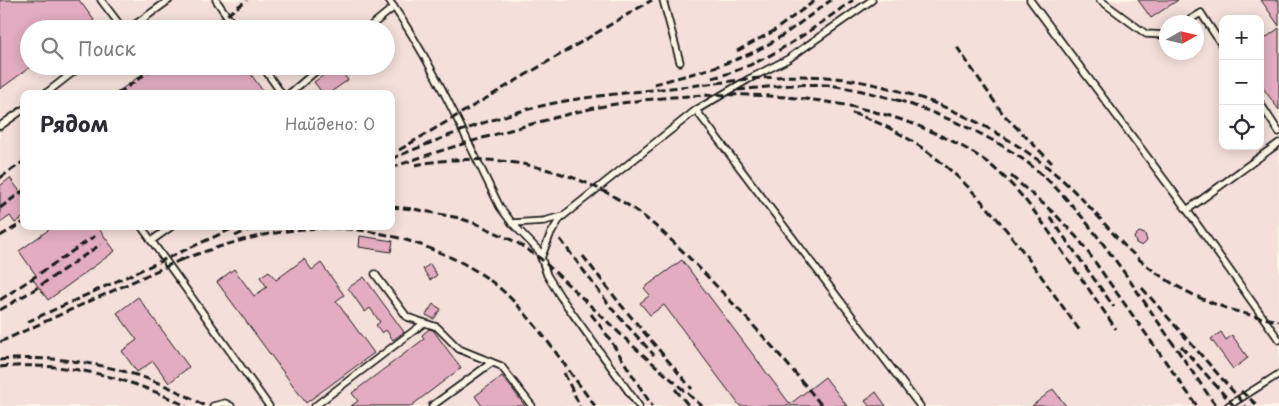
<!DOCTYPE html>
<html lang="ru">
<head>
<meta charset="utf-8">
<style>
  body { margin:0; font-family:"Playpen Sans",sans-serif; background:#f7f7f7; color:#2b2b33 }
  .controls { position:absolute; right:15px; top:15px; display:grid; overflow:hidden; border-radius:10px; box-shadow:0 2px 12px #0003 }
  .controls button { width:45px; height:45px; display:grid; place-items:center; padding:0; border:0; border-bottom:1px solid #e1e1e2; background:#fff; color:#2b2b33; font:25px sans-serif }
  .compass { position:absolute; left:1159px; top:15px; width:45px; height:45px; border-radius:50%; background:#fff; box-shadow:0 2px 12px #0003; rotate:82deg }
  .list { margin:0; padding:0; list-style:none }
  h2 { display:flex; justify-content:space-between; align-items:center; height:65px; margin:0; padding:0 20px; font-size:21px }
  h2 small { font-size:16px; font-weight:400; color:#7c7c81 }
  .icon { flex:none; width:28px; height:28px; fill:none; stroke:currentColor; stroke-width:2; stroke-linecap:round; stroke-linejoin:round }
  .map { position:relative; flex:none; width:1279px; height:406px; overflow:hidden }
  .search { position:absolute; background:#fff; box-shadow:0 2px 12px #0003; left:20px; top:20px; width:375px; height:55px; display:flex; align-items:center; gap:12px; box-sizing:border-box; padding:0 18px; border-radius:28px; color:#7c7c81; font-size:19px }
  .panel { position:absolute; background:#fff; box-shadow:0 2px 12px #0003; left:20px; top:90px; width:375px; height:140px; border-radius:10px }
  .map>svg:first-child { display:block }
</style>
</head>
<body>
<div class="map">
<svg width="1279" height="406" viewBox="0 0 1279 406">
  <rect width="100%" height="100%" fill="#fcf5e5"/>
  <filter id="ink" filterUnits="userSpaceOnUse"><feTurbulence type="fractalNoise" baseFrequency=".02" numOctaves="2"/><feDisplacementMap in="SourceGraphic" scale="10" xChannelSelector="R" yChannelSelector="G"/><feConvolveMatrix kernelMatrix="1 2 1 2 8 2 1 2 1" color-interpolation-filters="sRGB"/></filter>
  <g filter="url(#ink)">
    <path fill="#f4dfda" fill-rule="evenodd" d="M 0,0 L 1279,0 L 1279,406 L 0,406 ZM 1223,19 L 1260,19 L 1260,146 L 1223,146 ZM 1166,22 L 1196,22 L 1196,52 L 1166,52 ZM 29,29 L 386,29 L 386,66 L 29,66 ZM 24,94 L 391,94 L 391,226 L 24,226 Z"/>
    <g fill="#e3acc0" stroke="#1c1c1c">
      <polygon points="0,0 79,0 94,20 81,29 29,29 29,68 0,89"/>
      <polygon points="1138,0 1178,0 1151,18"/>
      <polygon points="1261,0 1279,0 1279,26"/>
      <polygon points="1279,28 1279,110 1260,84 1260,42"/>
      <polygon points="153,66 245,66 265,94 115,94"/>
      <polygon points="337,66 348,80 328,94 323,94 314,82"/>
      <polygon points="10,178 24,197 24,217 15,223 10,216 0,223 0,186"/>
      <polygon points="54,226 97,226 115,251 48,300 32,278 36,275 19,251"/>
      <polygon points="1139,232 1145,234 1147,241 1142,246 1136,243 1134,237"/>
      <polygon points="360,236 393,241 391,252 359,247"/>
      <polygon points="304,259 312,270 321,263 344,295 336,301 374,353 306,403 217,282 234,269 254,296 267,287 260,277 269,271 276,280"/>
      <polygon points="682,260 790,404 825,377 847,406 740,406 664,305 650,315 640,303 650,295 644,288"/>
      <polygon points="430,264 437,275 430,280 423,269"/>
      <polygon points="364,277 404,332 393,340 386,330 382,333 376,325 380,322 370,308 365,312 348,288"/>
      <polygon points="138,297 189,367 169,383 153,361 137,372 122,351 137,340 117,313"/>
      <polygon points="433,304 441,309 434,319 426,315"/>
      <polygon points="429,329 433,330 461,368 411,406 351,406 358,401 352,393 424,339 422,335"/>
      <polygon points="1221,332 1226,340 1232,335 1248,358 1233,369 1211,339"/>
      <polygon points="502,376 514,391 525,406 482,406 475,396"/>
      <polygon points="1053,389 1066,406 1032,406"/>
      <polygon points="876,392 886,406 869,406 865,401"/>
    </g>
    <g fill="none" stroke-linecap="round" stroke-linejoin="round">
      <defs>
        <g id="service">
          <polyline points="101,0 123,29"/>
          <polyline points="216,0 236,29"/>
          <path d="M 389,0 C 434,64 465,137 500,207 L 512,223 L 539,251 L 547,275 L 560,296 L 639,406"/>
          <polyline points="663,0 680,62"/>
          <polyline points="1030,0 1187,210 1279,340"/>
          <polyline points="1100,0 1146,34 1166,35"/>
          <polyline points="1186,22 1201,13 1223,47"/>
          <polyline points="129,29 169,0"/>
          <polyline points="367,29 394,7"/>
          <polyline points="262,66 282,94"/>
          <polyline points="45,94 81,66"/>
          <polyline points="289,94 322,66"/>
          <polyline points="1260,103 1279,132"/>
          <polyline points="696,110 920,406"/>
          <polyline points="0,126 24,109"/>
          <polyline points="1187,210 1279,143"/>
          <polyline points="512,223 544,221 563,216 696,110 749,79 788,59 872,0"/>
          <polyline points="141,226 269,406"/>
          <polyline points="151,241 172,226"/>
          <polyline points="541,258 550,235 561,217"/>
          <polyline points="375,274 407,317 437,327 459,349 501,366 532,406"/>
          <polyline points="213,406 225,403 231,406"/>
          <polyline points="315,406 424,323"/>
          <polyline points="432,406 491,363"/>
          <polyline points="1228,406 1279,374"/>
        </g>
      </defs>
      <use href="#service" stroke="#1c1c1c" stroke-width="9"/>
      <use href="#service" stroke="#fcf5e5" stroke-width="5.5"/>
      <g stroke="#1c1c1c" stroke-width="3" stroke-dasharray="8 4" stroke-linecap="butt">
        <polyline points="208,29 247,0"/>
        <polyline points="957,47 1003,114 1052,163"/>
        <polyline points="737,51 772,32 816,0"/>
        <path d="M 712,78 C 766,65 808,32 853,0"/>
        <path d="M 654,84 C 695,73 738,63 774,41 C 794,28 812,14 831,0"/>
        <path d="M 738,90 C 768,87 798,83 828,85 C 854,88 879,95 904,102"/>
        <polyline points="118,94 156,66"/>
        <path d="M 898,100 C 944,116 989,134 1028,163 C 1066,193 1093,230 1121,268 C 1153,314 1184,360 1216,406"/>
        <path d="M 852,113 C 958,146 1019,246 1080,331"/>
        <polyline points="399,150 652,0"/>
        <path d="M 391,159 C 449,135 509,110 571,100 C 617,93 663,89 708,84 C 747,79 787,74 826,77 C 906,83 998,124 1058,176 C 1081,196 1100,219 1120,241 C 1165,288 1216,310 1279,321"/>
        <path d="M 415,165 C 492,149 581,168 643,216 C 673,239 698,267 725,295 C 759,331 791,367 822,406"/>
        <path d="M 391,168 C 430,153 470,142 510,130 C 540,122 569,113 599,107 C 698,88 822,89 916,125 C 943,136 971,149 993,167 C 1022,192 1043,222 1064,254 C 1082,279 1099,304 1116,329"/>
        <polyline points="1011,176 1055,214 1080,241 1197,406"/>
        <polyline points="0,178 24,161"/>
        <polyline points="391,207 414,209 459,218 477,224 516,242 541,259 633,346 702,406"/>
        <polyline points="0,208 24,190"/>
        <polyline points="1050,217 1114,307"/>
        <polyline points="0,236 24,222"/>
        <polyline points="235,236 257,226"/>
        <polyline points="560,239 613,310 654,355"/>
        <polyline points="583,256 621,305 692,389"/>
        <path d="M 181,260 C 267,228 343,213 431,249 C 457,259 482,272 503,291 C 538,323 566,368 595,406"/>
        <polyline points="1142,288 1246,406"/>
        <polyline points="0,300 95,236"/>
        <polyline points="0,310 32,291 101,244"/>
        <polyline points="591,314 607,335 652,406"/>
        <polyline points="27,322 238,226"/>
        <polyline points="0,342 187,257"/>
        <polyline points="1181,346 1234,406"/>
        <path d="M 0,360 C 70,353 145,370 205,406"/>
        <path d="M 0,367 C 64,361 129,377 186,406"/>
        <polyline points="564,373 580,406"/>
        <polyline points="675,389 689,406"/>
        <polyline points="1241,391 1258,406"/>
      </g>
    </g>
  </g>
</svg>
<div class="controls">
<button>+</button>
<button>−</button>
<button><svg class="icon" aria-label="locate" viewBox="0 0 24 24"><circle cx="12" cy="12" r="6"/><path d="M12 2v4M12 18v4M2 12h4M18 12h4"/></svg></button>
</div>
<svg class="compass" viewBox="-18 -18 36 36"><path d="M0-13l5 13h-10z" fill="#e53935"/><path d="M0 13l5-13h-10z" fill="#7c7c81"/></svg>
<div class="search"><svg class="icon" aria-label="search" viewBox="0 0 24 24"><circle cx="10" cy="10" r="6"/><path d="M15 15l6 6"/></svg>Поиск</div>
<section class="panel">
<h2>Рядом<small>Найдено: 0</small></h2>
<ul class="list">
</ul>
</section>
</div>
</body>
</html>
